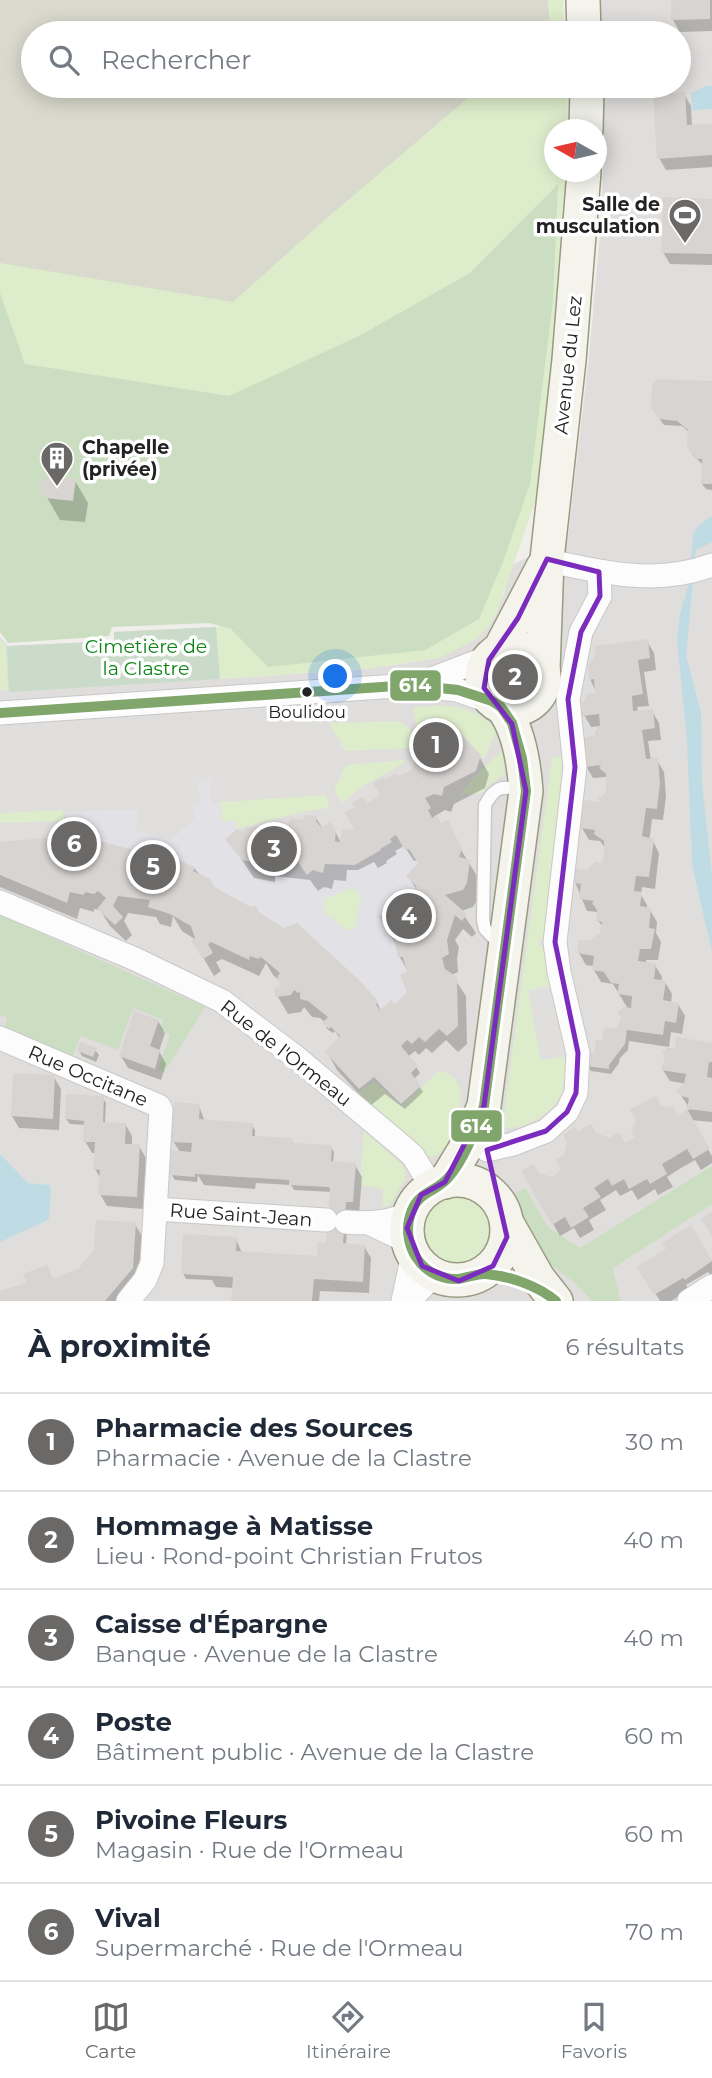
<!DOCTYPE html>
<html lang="fr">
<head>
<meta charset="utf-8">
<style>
  body { margin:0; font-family:Montserrat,sans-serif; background:#f6f6f7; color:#1f2937 }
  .compass { position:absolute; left:544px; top:119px; width:63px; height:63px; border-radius:50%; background:#fff; box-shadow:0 4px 18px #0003; rotate:278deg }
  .you { position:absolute; left:336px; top:677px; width:24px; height:24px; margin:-18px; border:5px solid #fff; border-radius:50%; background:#1a73e8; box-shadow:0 0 0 10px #1a73e833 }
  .badge { display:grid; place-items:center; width:46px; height:46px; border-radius:50%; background:#6a6968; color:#fff; font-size:23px; font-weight:700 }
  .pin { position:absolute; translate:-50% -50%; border:4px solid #fff; box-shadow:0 2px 7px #0006 }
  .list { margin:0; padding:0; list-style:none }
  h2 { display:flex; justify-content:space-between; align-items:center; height:91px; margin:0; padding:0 28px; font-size:30px }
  h2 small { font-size:23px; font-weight:400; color:#747a83 }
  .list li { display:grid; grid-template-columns:46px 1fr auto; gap:21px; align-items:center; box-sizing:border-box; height:98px; padding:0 28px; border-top:2px solid #e0e1e3 }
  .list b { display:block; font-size:26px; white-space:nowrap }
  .list p { margin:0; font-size:23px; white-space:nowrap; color:#747a83 }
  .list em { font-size:23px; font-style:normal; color:#747a83 }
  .icon { flex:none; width:38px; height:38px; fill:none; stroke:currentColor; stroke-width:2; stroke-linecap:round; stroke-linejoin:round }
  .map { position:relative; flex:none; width:712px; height:1301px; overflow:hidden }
  .search { position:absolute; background:#fff; box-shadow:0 4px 18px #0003; left:21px; right:21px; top:21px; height:77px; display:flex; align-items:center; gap:18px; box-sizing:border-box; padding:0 24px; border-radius:38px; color:#747a83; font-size:26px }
  .sheet { height:679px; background:#fff }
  nav { display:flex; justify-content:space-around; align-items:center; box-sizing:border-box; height:98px; border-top:2px solid #e0e1e3; background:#fff; font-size:19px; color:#747a83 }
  nav a { display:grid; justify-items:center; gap:4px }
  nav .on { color:#6a6968 }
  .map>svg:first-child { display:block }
</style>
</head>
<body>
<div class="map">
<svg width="712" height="1301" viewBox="0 0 712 1301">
  <rect width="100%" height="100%" fill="#f0eeeb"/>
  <polygon fill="#dfdedc" points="599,0 712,0 712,1301 0,1301 0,637 8,646 114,641 114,632 216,627 220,679 365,669 400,664 437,658 473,640 503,597 512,565 568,537 589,357 602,212 604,86 679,86 679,33 601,33"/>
  <polygon fill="#d9d9cd" points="0,0 548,0 551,33 33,33 33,86 553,86 554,130 250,365 0,286"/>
  <g fill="#ddeccb">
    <polygon points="548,0 563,0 564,33 551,33"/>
    <polygon points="493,86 567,86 568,129 554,130 554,172 569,172 555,354 536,499 497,612 489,626 473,641 439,658 365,669 220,679 216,627 219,629 195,565 35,430 0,299 0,263 233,302 321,223 475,92"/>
    <polygon points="0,639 6,646 8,690 0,690"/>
    <path d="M 432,706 C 457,705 477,709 495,728 L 497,731 L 484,759 L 450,721 L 448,730 L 419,738 L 413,708 Z"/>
    <path d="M 399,721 C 411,728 414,734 412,748 L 345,751 L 329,723 Z"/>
    <polygon points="503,750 504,775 488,785 481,794 467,793 460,795 473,778"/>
    <path d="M 562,755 L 560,822 L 544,941 L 540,940 L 539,945 L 543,947 L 551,985 L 529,991 L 541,1060 L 565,1056 C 564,1068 566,1083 561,1094 C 553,1114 523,1131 502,1128 L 552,758 Z"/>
    <polygon points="404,760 405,762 362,787 342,803 334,790 346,765"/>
    <polygon points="326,795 329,808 307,811 236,829 236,821 222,821 221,802"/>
    <polygon points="63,810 64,821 0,823 0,813"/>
    <polygon points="352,888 359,891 361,900 355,927 348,931 325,913 323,903 326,898"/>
    <path d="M 442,1071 C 454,1074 461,1085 461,1097 C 457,1120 457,1148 432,1157 L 425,1155 L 354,1097 L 374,1081 L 401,1106 L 438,1072 Z"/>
    <polygon points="364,1131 400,1163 405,1170 405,1179 389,1206 382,1206 383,1189 360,1185"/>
    <circle cx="458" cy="1231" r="35"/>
  </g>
  <g fill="#cbdec1">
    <polygon points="558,184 553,301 530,484 503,562 479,619 425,650 268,667 230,628 209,623 112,627 109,636 8,643 0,632 0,293 25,364 229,396 359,336 470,273"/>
    <polygon points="0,915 205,1007 164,1073 158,1069 170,1035 159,1028 163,1020 133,1008 118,1050 81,1036 72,1057 5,1028 7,1018 0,1015"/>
    <polygon points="712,1166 712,1204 613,1268 620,1301 592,1301 575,1283 538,1255 519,1222 508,1197 525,1188 549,1228 580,1248"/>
  </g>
  <polygon fill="#cadbca" points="216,627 220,679 9,692 7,646 114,641 114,632"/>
  <g fill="#e0dfde">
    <polygon points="663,598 668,638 612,644 609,613 622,603"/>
    <polygon points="263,707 257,716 193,720 193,712"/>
    <polygon points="125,715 124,724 13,730 14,722"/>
    <polygon points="328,726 339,741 346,757 334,786 329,792 163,803 162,781 143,781 144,804 0,812 0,744 132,737 132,757 142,751 151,738 169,738 178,749 184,752 185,733"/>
    <polygon points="82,905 88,912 94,907 115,925 120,920 135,930 137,929 143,935 132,947 68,919"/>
    <polygon points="192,942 203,959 207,956 212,964 216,962 222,971 226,969 231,977 216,986 158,955 178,943 182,948"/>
    <polygon points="551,985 565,1056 541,1060 528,991"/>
    <polygon points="264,986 266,991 274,989 279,1009 286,1008 289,1016 293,1014 296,1023 300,1022 305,1032 289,1038 253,1013 241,994"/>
    <polygon points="278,1187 324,1190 322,1207 276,1204"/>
  </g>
  <path fill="#e2e1e5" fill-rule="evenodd" d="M 210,779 L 211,803 L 221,802 L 222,821 L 237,821 L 236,830 L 225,839 L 242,860 L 265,865 L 266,859 L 298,862 L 307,875 L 313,870 L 323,873 L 325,864 L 355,865 L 381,851 L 380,849 L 396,835 L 405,850 L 409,849 L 418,863 L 406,876 L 416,886 L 405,905 L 398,903 L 396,911 L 388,911 L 388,913 L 390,937 L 394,938 L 398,957 L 403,957 L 407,972 L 407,992 L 395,1004 L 391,1000 L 380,1010 L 361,982 L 297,923 L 284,928 L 270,920 L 259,912 L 256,906 L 251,907 L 214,887 L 210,879 L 193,871 L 195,867 L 174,858 L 148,852 L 145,847 L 141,852 L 100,841 L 99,838 L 87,836 L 66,825 L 66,812 L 139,809 L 136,830 L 171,840 L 194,819 L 193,805 L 200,804 L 198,780 ZM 352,888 L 359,891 L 361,900 L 355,927 L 348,931 L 325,914 L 323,903 L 326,898 Z"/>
  <g fill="#bfdbe3">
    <polygon points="707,86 712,86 712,109 692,110 691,93"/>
    <polygon points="712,516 712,542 696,550 686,655 701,713 702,783 712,875 712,952 692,864 687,739 677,640 680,614 689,583 693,534 698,526"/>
    <polygon points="0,1154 28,1183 49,1185 51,1189 49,1218 46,1221 0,1242"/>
  </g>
  <g fill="#0003">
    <polygon points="673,0 712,0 712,31 680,32 673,20"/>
    <polygon points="684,94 691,106 692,127 712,125 712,167 666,170 659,158"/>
    <polygon points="712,200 712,265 670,264 663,252"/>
    <polygon points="712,382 712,490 706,489 702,484 702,464 692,454 690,433 682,426 664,425 656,414"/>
    <polygon points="75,481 88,503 85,522 60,520 41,487"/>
    <polygon points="647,641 654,653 656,670 644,672 649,706 637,707 638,712 652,711 659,723 661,740 648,741 651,760 657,760 664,772 666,796 663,820 652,819 650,835 649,840 653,841 659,853 655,889 642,887 641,895 647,905 647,909 650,910 657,922 656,933 661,942 658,960 646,960 646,964 655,965 662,977 661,982 665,982 672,994 671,1003 678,1004 685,1016 682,1034 671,1032 669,1047 629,1041 628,1050 620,1058 619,1063 611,1074 591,1071 588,1066 603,1042 618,1030 628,1009 613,984 601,982 594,970 594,966 586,965 579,953 602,934 603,927 598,921 599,912 587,911 575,882 587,872 604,865 605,848 600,841 589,840 582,828 603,804 606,794 606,777 593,778 586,766 598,737 596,733 602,726 591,727 584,715 597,694 590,679"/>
    <polygon points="479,756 489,774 485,788 454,804 451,812 445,810 435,816 461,850 479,879 476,902 473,907 461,911 476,933 472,937 463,929 455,940 459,947 457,959 458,972 452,975 466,996 467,1044 458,1052 446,1040 432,1053 426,1048 419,1055 415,1051 409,1056 420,1073 414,1079 423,1092 405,1109 385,1094 370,1106 337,1070 327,1052 340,1039 335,1031 333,1033 327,1029 325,1022 320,1018 312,1017 304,1007 301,1012 288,1014 278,997 283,987 281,982 273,975 266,963 259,976 222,959 216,962 221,971 214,976 194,942 196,940 182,931 173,916 171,927 160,924 156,917 128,913 124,921 132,935 126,941 110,926 100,910 94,909 94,912 80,908 77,919 0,887 0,843 100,843 173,860 194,868 213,889 258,914 377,1002 381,1011 395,1006 410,993 409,973 399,956 398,948 380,917 397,913 405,908 416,889 408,876 420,864 418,860 414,861 404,846 395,851 397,854 386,861 387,863 378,868 374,862 358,870 347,870 346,881 334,880 332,889 324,887 318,891 310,880 275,876 275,882 254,878 228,839 246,834 290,828 316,818 323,829 335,831 341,843 357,831 367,805 379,798 398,778"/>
    <polygon points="158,1021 165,1033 159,1051 166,1064 161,1080 128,1068 121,1056"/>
    <polygon points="712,1044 712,1122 690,1120 712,1156 712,1163 701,1170 695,1160 681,1168 667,1177 673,1187 658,1195 655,1189 638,1200 632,1190 620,1196 616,1190 600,1200 606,1210 589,1220 594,1230 580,1238 574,1228 560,1236 523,1171 554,1179 563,1171 564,1158 577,1133 596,1135 624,1145 637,1138 661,1107 677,1118 690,1109 678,1091 687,1084 670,1081 663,1070 667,1057 664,1052 669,1048 676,1051"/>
    <polygon points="95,1050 99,1055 96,1062 82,1056 79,1051"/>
    <polygon points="54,1077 61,1089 59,1130 19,1128 12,1116"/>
    <polygon points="103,1098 106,1103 105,1123 125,1124 132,1136 132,1146 139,1146 146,1158 143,1209 107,1206 100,1194 101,1179 95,1169 96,1153 92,1153 85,1141 86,1125 70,1124 66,1119"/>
    <polygon points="199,1106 205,1122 252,1125 255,1130 255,1138 291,1140 294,1145 331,1147 334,1152 333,1163 355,1165 362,1177 359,1214 348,1213 346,1245 364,1246 371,1258 369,1293 320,1291 319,1301 233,1301 234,1288 216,1287 212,1280 186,1279 183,1273 236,1239 242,1253 319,1258 327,1244 332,1192 294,1190 291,1185 256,1183 255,1189 204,1185 198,1175 197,1182 175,1180 171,1174 180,1152 173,1141"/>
    <polygon points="135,1224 142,1236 139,1280 122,1301 0,1301 0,1293 53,1281 79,1271"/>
    <polygon points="691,1228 712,1261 712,1276 708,1272 686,1285 689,1290 671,1301 660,1301 640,1268 668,1250"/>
  </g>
  <g fill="#d7d4d2">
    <polygon points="671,0 710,0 710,19 671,20"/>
    <polygon points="685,92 687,125 712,124 712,155 657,159 653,94"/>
    <polygon points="663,197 712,199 712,254 661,253"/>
    <polygon points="658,379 712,381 712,484 701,484 702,459 697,459 687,448 688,430 677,421 659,419 651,408 652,385"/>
    <polygon points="48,477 76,479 73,501 45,498 39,487 42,480"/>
    <polygon points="648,639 650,658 638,660 643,694 632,696 633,711 653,709 655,728 642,730 646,759 658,758 660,783 657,809 646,808 642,836 654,839 649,877 636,876 634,891 642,892 640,906 651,908 649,928 655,929 651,949 640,949 638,961 656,963 654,979 666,981 663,1000 679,1003 676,1023 665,1021 663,1035 627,1030 625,1044 609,1065 609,1069 586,1066 588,1052 594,1053 596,1040 602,1040 604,1027 617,1029 621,1017 617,1012 624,1007 631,1008 632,996 617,994 619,984 611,983 604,972 592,970 594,956 577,953 579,940 589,941 600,933 602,922 596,921 597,910 592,903 594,901 579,899 581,884 574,883 575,869 587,870 595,862 602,863 604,851 604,841 594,834 595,830 580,828 584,800 601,802 598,799 606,792 606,774 599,768 601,765 585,767 582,738 598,735 594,733 600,725 599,714 582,716 582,703 589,693 595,693 594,679 589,680 588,665 595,656 595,646"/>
    <polygon points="449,726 452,726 481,755 476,771 444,787 442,796 434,794 425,798 431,808 428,810 432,818 436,815 441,823 448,820 462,849 459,857 470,860 467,883 463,890 445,895 467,914 462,921 455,915 447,940 449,954 442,958 445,969 457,977 458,1026 447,1036 439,1029 425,1042 419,1037 412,1044 407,1040 401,1046 418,1066 411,1073 421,1086 401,1104 374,1077 359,1089 325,1052 340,1036 331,1027 329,1029 322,1023 328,1017 308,1001 300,999 300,991 298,993 294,990 291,995 276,997 274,989 281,986 277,977 280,973 261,957 258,959 250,956 249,960 211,942 208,944 213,953 203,959 191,941 195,938 191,926 170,914 148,907 150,900 118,896 113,906 123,917 115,925 97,909 106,898 98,891 94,894 85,892 84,895 70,892 67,903 0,875 0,842 58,837 66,825 87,836 99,838 100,841 141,852 144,847 148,852 174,858 195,867 193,871 210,879 214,887 251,907 256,906 259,912 284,928 297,923 361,982 378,1001 376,1005 380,1010 391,1000 395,1004 407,992 400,975 407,972 403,957 398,957 394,938 390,937 391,930 377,916 388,913 388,911 396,911 398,903 405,905 416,886 406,876 418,863 409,849 405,850 396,835 390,839 392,842 380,849 381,850 355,865 325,864 323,873 313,870 307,875 298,862 266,859 266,865 242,860 225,839 236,830 244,832 245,828 270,826 270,822 289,826 290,818 303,820 304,815 317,816 316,821 322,828 330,822 336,830 335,841 340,842 342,830 354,829 345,813 355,807 352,803 363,797 368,803 380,795 373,783 384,777 385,779 397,773 398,776 412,770 422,742 427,739 428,736 448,730"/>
    <polygon points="134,1011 159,1020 150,1046 160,1050 155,1069 119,1056"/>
    <polygon points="676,1037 712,1043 712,1062 709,1062 707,1077 712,1078 712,1112 687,1109 689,1098 681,1096 676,1091 684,1084 686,1074 661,1070 665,1057 662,1052 667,1048 675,1049"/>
    <polygon points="80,1042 97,1048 93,1057 77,1051"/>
    <polygon points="13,1073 55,1075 53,1119 11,1116"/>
    <polygon points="66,1094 104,1096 103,1122 126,1123 125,1144 140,1144 137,1197 98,1195 100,1170 93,1169 95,1142 83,1142 84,1121 65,1119"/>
    <polygon points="656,1095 661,1106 673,1107 678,1116 687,1109 710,1149 693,1159 687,1149 674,1157 662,1164 667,1174 650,1184 647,1179 629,1189 624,1179 612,1186 608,1179 594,1188 601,1197 583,1208 589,1217 571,1228 565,1217 552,1225 521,1171 533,1164 539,1173 552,1177 561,1170 556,1160 564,1155 567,1142 563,1135 575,1127 578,1131 591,1124 596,1133 610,1138 619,1132 625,1143 635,1137 631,1132 636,1120 630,1110"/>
    <polygon points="174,1102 200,1104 199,1119 253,1123 252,1136 292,1138 292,1143 332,1145 331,1161 356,1163 353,1202 346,1202 343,1243 365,1245 363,1282 314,1279 312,1301 231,1301 233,1277 181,1274 183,1234 237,1237 236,1251 317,1256 318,1242 326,1243 330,1190 329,1187 289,1185 289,1180 195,1174 195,1177 170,1175 171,1150 191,1152 192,1143 171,1142"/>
    <polygon points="712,1212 712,1236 701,1219"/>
    <polygon points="96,1220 136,1222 133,1268 105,1301 0,1301 0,1291 26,1283 23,1274 47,1265 53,1279 78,1269 94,1250"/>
    <polygon points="691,1225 712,1261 685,1280 683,1278 654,1295 637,1267 666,1249 662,1243"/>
  </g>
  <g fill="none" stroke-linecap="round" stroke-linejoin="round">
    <defs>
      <path id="lane" d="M 502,947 L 485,929 L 483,920 L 485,805 C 497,783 504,787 526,790"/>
      <g id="street">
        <path d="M 547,559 C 559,564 570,565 583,568 C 628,577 668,581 712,565"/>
        <polyline points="421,683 492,656"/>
        <polyline points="0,713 411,685 457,690 495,703"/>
        <polyline points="0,902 135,959 222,1001 297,1058 403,1147 413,1156 432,1187"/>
        <polyline points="0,1038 159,1106 161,1110 152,1263 145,1280 128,1301"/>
        <polyline points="487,1150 513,1144 546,1131 567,1112 576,1093 578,1053 559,972 555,942 575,767 568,699 581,632 600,596 599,572"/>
        <polyline points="156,1209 326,1220"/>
        <path d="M 346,1222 C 370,1224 387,1223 410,1213"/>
        <polyline points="373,1225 409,1242"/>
        <polyline points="403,1301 413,1254"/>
        <polyline points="409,1301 434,1275"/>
        <polyline points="689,1301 712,1286"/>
      </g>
      <g id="secondary">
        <polyline points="583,0 584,33"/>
        <polyline points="586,130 587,86"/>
        <circle cx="513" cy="678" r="31"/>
        <polyline points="499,651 543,567"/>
        <polyline points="543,670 547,559 569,360 584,172"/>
        <circle cx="457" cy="1230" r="50"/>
        <path d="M 445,1182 L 468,1144 L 484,1106 L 526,791 C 524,763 519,729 502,707"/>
        <polyline points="508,1225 538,1278 556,1301"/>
      </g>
    </defs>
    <use href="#lane" stroke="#c9c8c7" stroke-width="15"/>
    <use href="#street" stroke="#c9c8c7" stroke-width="25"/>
    <use href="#secondary" stroke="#999a82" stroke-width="36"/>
    <use href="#lane" stroke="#fdfcfc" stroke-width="12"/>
    <use href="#street" stroke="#fdfcfc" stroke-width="23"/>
    <use href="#secondary" stroke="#f4f4ed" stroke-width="33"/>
    <defs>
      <path id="bus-1" d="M 0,713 L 411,685 L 458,690 L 492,701 L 501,707 L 512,723 L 522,758 L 526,791 L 484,1106 C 475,1130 465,1159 448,1178 C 437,1191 419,1192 412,1210 C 399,1241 419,1278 455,1279 C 466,1279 477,1273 486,1274 C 510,1276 538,1286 556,1301"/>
    </defs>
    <use href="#bus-1" stroke="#fff" stroke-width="16"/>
    <use href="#bus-1" stroke="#80a66b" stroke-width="10"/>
  </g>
  <path fill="none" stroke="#7b2cbf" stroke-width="5" stroke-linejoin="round" d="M 547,559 L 599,572 L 600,596 L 581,632 L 568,699 L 575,767 L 555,942 L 578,1053 L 576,1093 L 567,1112 L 546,1131 L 487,1150 L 507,1237 L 493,1266 L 459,1281 L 422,1266 L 407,1228 L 421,1195 L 445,1182 L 484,1106 L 526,791 L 512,724 L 484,688 L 489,660 L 518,618 Z"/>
  <defs>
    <symbol id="stadium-pin" viewBox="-11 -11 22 30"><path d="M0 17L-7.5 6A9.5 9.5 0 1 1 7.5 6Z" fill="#6a6968" stroke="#fff"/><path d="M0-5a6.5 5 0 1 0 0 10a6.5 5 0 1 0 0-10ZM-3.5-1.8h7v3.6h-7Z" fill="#fff"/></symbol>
    <symbol id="building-pin" viewBox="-11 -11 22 30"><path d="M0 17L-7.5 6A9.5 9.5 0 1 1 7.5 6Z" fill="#6a6968" stroke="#fff"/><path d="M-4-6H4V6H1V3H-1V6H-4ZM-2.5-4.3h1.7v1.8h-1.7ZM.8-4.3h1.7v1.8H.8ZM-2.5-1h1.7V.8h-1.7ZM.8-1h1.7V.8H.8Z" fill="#fff"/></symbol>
  </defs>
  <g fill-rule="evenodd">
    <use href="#stadium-pin" x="666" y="196" width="38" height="52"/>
    <use href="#building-pin" x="38" y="439" width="38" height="52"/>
  </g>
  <circle fill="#222" stroke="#fff" stroke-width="2.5" cx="307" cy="692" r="6"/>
  <g text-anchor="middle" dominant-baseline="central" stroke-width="7" stroke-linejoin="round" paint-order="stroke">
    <g font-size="17" fill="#222" stroke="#fff">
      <text x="307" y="712">Boulidou</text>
    </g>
    <g font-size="19" font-weight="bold" fill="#222" stroke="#fff" text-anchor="end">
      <text x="660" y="204">Salle de<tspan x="660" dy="22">musculation</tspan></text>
      <text x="82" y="447" text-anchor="start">Chapelle<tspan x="82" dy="22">(privée)</tspan></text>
    </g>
    <g font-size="19" fill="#222" stroke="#fff">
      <text transform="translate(568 365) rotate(-84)">Avenue du Lez</text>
      <text transform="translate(286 1053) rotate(38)">Rue de l'Ormeau</text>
      <text transform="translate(88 1076) rotate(23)">Rue Occitane</text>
      <text transform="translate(241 1215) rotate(4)">Rue Saint-Jean</text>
    </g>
    <g font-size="19" fill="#0c8416" stroke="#fff">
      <text x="146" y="646">Cimetière de<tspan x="146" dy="22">la Clastre</tspan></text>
    </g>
  </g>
  <g stroke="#fff" stroke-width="2.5">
    <rect x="389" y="669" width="53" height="33" rx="7" fill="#80a66b"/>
    <rect x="450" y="1109" width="53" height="34" rx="7" fill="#80a66b"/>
  </g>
  <g font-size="19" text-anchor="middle" font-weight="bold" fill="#fff">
    <text x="415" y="692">614</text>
    <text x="476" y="1133">614</text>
  </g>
</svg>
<svg class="compass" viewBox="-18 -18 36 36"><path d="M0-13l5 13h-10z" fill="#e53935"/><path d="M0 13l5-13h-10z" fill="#747a83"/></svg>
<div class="you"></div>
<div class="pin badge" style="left:436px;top:745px">1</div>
<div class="pin badge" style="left:515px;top:677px">2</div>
<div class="pin badge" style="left:274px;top:849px">3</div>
<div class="pin badge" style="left:409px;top:916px">4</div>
<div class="pin badge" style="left:153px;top:867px">5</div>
<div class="pin badge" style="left:74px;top:844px">6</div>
<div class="search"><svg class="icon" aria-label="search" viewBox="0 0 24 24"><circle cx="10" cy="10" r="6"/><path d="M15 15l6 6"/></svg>Rechercher</div>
</div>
<section class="sheet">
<h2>À proximité<small>6 résultats</small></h2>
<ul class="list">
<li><span class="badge">1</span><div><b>Pharmacie des Sources</b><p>Pharmacie · Avenue de la Clastre</p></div><em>30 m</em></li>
<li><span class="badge">2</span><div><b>Hommage à Matisse</b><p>Lieu · Rond-point Christian Frutos</p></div><em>40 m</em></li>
<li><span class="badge">3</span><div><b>Caisse d'Épargne</b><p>Banque · Avenue de la Clastre</p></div><em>40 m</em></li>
<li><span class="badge">4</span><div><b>Poste</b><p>Bâtiment public · Avenue de la Clastre</p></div><em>60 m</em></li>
<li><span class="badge">5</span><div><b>Pivoine Fleurs</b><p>Magasin · Rue de l'Ormeau</p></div><em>60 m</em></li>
<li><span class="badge">6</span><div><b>Vival</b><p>Supermarché · Rue de l'Ormeau</p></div><em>70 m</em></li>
</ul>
</section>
<nav>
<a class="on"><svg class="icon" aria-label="map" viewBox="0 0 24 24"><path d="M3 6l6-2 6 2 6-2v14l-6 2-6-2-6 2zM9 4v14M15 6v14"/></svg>Carte</a>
<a><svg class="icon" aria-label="directions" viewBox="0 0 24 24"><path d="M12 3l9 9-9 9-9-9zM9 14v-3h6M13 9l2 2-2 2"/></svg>Itinéraire</a>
<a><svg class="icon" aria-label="saved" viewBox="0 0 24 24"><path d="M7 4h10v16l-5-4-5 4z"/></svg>Favoris</a>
</nav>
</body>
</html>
